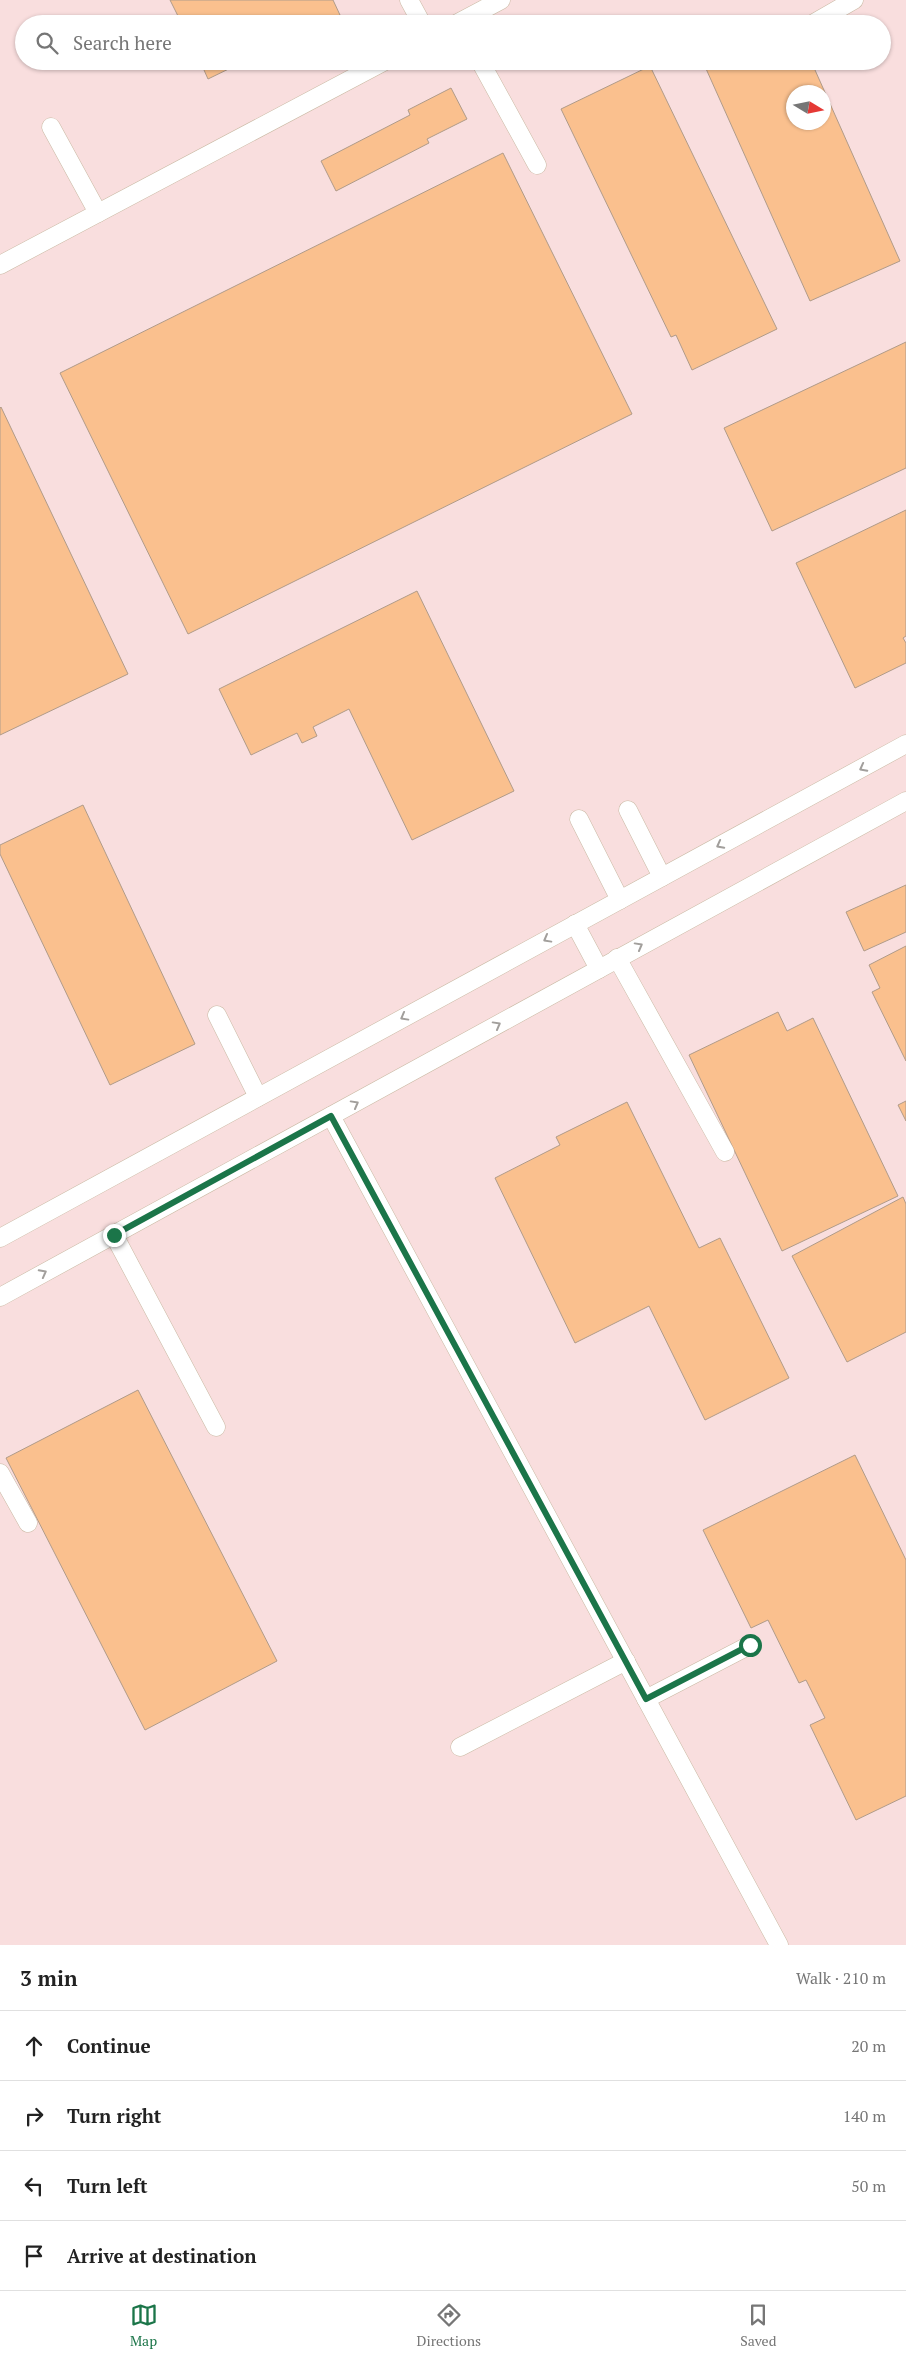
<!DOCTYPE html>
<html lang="en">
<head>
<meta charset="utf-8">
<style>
  body { margin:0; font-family:"PT Serif",serif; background:#f2f2f2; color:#222 }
  .compass { position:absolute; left:786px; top:85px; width:45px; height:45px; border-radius:50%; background:#fff; box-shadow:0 1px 4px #0004; rotate:100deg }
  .stop { position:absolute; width:15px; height:15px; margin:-11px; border:4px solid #1b7549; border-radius:50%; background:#fff }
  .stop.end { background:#1b7549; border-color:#fff; box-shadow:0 1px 5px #0008 }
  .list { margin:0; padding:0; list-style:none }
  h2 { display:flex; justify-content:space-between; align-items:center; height:65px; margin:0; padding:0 20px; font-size:21px }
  h2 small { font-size:16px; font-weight:400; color:#767676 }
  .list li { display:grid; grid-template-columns:32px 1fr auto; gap:15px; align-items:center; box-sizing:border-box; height:70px; padding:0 20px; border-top:1px solid #e0e0e0 }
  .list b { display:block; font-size:19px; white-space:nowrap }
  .list em { font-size:16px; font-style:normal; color:#767676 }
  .icon { flex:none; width:28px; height:28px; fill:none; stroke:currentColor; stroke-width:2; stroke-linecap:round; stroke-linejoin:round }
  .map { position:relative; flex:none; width:906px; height:1945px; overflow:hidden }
  .search { position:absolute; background:#fff; box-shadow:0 1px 4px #0004; left:15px; right:15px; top:15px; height:55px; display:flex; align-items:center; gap:12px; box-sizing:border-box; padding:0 18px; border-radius:28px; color:#767676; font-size:19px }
  .sheet { height:345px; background:#fff }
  nav { display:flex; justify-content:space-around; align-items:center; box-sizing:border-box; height:70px; border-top:1px solid #e0e0e0; background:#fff; font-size:14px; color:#767676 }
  nav a { display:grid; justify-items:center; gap:2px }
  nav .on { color:#1b7549 }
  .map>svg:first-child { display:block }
</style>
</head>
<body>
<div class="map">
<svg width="906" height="1945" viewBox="0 0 906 1945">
  <rect width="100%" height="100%" fill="#feedd5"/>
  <path fill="#f9dede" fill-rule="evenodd" d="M 0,0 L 906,0 L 906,1945 L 0,1945 ZM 24,24 L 882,24 L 882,61 L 24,61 ZM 794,92 L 824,92 L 824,122 L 794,122 Z"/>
  <g fill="#fac08e" stroke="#b09b89" fill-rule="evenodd">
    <polygon points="170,0 333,0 340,15 322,24 182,24"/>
    <polygon points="200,61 245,61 208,79"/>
    <path d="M 811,61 L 900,261 L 810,301 L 703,62 ZM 794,92 L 824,92 L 824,122 L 794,122 Z"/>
    <polygon points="650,66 777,329 692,370 676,335 671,337 561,109"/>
    <polygon points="451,88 467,119 427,139 429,143 336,191 321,161 410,115 408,110"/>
    <polygon points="503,153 632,414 188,634 60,373"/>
    <polygon points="906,342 906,468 772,531 724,428"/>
    <polygon points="1,407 128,674 0,735 0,408"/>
    <polygon points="906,510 906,636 903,638 906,643 906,663 855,688 796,563"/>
    <polygon points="417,591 514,791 412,840 349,709 313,727 317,736 302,743 297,733 251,755 219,689"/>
    <polygon points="83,805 195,1044 110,1085 0,854 0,845"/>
    <polygon points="906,885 906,932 864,951 846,912"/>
    <polygon points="906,946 906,1061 872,992 880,988 869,965"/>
    <polygon points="778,1012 787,1031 813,1018 898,1196 782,1251 689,1055"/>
    <polygon points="906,1101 906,1121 898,1105"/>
    <polygon points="627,1102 699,1248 720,1238 789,1378 705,1420 649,1306 575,1343 495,1178 560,1145 556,1137"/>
    <polygon points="903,1197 906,1204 906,1332 847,1362 792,1256"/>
    <polygon points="138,1390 277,1661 145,1730 6,1458"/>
    <polygon points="855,1455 906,1560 906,1796 856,1820 810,1725 825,1718 806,1680 799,1683 768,1620 751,1628 703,1530"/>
  </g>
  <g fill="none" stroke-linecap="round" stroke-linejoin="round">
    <defs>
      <g id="service">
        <polyline points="409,0 422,24"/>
        <polyline points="814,23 854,0"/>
        <polyline points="456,24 501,0"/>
        <polyline points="480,61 537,165"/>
        <polyline points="51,127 98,213"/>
        <polyline points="0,265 385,61"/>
        <polyline points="628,810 662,877"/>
        <polyline points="579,819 620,900"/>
        <polyline points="575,924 599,969"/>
        <polyline points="617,958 725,1152"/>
        <polyline points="217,1015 258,1097"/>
        <polyline points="331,1116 779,1945"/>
        <polyline points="114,1235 216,1427"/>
        <polyline points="0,1238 906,744"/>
        <polyline points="0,1297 906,801"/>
        <polyline points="0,1473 28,1523"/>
        <polyline points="646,1699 750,1645"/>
        <polyline points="460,1747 626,1661"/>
      </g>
    </defs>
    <use href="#service" stroke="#c9b9a3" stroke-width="19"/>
    <use href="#service" stroke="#fff" stroke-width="18"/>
  </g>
  <defs><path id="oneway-chevron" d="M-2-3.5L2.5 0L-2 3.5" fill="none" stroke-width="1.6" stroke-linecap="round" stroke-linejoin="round" transform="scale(1.25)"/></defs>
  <g stroke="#a29f9c">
    <use href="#oneway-chevron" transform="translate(863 768) rotate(152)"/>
    <use href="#oneway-chevron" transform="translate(720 845) rotate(152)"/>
    <use href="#oneway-chevron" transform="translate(547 939) rotate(151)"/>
    <use href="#oneway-chevron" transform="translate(639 946) rotate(-29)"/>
    <use href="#oneway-chevron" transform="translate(404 1017) rotate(151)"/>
    <use href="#oneway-chevron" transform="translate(497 1025) rotate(-29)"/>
    <use href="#oneway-chevron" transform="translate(355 1104) rotate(-29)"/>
    <use href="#oneway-chevron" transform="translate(43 1273) rotate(-28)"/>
  </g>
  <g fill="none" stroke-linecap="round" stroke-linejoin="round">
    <polyline stroke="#1b7549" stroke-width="6" points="114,1235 331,1116 646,1699 750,1645"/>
  </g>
</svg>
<svg class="compass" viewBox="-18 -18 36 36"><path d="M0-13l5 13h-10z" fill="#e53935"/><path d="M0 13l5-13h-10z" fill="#767676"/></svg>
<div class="stop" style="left:750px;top:1645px"></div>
<div class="stop end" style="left:114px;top:1235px"></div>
<div class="search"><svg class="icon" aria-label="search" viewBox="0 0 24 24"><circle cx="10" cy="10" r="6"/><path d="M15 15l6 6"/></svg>Search here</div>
</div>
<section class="sheet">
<h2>3 min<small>Walk · 210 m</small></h2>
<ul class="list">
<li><svg class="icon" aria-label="ahead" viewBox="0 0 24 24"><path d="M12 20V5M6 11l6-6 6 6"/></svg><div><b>Continue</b></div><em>20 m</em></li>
<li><svg class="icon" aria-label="right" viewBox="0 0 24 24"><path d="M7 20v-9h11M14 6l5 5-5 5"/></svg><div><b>Turn right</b></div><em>140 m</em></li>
<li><svg class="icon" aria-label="left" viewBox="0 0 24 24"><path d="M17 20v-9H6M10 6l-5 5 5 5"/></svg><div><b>Turn left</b></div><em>50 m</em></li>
<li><svg class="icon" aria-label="arrive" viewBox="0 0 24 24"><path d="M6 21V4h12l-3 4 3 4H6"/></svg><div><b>Arrive at destination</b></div></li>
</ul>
</section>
<nav>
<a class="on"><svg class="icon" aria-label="map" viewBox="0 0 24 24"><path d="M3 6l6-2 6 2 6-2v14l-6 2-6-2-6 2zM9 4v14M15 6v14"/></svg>Map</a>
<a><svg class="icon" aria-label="directions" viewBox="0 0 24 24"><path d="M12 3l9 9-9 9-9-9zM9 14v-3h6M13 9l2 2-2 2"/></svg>Directions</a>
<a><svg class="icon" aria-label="saved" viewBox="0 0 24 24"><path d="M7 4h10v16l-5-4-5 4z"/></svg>Saved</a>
</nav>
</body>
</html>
